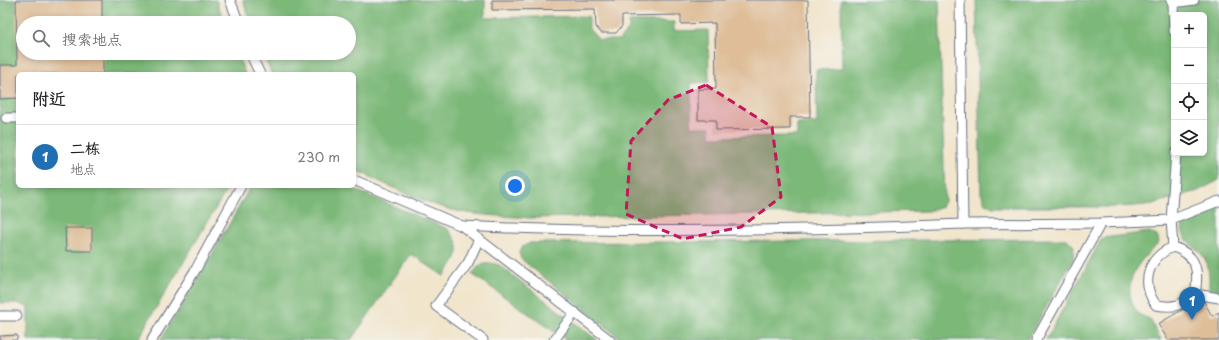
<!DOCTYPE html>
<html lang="zh">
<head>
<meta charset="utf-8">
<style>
  body { margin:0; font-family:"Playpen Sans","LXGW WenKai TC",sans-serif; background:#f6f6f6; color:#202124 }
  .controls { position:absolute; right:12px; top:12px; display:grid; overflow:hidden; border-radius:6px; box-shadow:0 2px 6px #0003 }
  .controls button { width:36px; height:36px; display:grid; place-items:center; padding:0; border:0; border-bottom:1px solid #e0e0e0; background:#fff; color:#202124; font:20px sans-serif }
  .you { position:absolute; left:515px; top:186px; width:14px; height:14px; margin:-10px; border:3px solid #fff; border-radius:50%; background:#1a73e8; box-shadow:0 0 0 6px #1a73e833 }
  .badge { display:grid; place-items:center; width:26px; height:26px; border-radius:50%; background:#1f6fb2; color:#fff; font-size:13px; font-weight:700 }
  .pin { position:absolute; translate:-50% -33px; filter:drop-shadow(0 1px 2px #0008) }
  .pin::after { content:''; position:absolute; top:21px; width:14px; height:12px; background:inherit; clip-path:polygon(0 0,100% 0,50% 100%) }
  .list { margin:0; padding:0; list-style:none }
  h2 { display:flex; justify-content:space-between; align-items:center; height:52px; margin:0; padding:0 16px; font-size:17px }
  h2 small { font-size:13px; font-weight:400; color:#757577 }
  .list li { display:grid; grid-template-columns:26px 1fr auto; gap:12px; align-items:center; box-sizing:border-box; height:64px; padding:0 16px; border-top:1px solid #e0e0e0 }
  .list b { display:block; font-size:15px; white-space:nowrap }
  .list p { margin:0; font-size:13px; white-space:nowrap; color:#757577 }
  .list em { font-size:13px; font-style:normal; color:#757577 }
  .icon { flex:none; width:22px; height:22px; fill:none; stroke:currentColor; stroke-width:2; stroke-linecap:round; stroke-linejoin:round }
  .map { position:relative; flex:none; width:1219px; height:340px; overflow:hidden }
  .search { position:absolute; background:#fff; box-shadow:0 2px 6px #0003; left:16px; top:16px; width:340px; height:44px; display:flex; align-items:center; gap:10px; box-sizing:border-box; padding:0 14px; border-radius:22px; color:#757577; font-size:15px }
  .panel { position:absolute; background:#fff; box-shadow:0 2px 6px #0003; left:16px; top:72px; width:340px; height:116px; border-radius:6px }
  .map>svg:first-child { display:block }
</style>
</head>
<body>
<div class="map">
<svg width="1219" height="340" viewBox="0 0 1219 340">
  <rect width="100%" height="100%" fill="#f6f6f2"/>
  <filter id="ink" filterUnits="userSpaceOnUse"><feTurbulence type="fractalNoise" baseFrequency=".025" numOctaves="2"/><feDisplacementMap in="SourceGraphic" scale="8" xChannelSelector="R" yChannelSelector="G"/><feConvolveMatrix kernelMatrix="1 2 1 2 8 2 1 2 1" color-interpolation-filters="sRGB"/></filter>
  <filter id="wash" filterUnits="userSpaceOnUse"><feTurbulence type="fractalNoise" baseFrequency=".012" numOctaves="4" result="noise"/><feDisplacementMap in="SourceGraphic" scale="16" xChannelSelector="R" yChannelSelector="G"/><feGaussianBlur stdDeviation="0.9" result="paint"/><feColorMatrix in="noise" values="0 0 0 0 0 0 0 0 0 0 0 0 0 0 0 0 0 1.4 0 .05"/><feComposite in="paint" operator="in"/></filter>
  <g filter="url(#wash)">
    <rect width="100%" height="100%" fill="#f1e5cc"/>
    <g fill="#7cb878" stroke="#4c746b" fill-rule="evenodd">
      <polygon points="0,0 216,0 225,23 23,23 23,53 237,53 245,74 18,74 18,186 229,186 137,340 28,340 28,307 18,303 0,303"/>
      <path d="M 243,0 L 485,0 L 485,18 L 589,16 L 589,29 L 599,40 L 619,40 L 629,29 L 629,22 L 674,22 L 674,31 L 708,30 L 709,82 L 691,83 L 691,127 L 710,127 L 710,137 L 797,136 L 797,124 L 817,123 L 816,70 L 842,69 L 841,0 L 939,0 L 945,201 L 942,207 L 928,211 L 531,218 C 505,216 478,216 452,210 C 418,201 385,184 354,169 L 354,74 L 272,74 L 262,53 L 349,53 L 349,23 L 250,23 Z"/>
      <path d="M 976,0 L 1219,0 L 1219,180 L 1198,191 L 1149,205 L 1118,207 L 993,207 L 985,203 L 981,193 ZM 1174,15 L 1204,15 L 1204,153 L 1174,153 Z"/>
      <path d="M 251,186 L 346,186 L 448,229 C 466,250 457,257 444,276 L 411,254 L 351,340 L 160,340 L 198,279 Z"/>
      <path d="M 1219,206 L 1219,291 L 1209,289 C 1209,278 1210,265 1203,256 C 1194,244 1179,240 1183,223 Z"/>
      <path d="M 1150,232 L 1158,237 L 1159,243 C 1143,257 1125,275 1131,300 C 1132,304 1136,310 1138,314 L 1150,319 L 1161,340 L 1046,340 L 1102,238 Z"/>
      <polygon points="1067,239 1074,246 1073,260 1027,340 622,340 521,259 519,252 522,247 530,243"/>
      <polygon points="491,263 499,265 597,340 566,340 472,274 480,265"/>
    </g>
    <g id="blocks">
      <g fill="#debd98">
        <polygon points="16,0 102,0 102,23 23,23 23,53 103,53 103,74 18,74 18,98 0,99 0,65 17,65"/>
        <polygon points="492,0 808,0 810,117 790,117 790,129 716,130 716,120 698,120 698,89 716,89 715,23 681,24 681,15 622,16 622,26 616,33 601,33 596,27 595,9 492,10"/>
        <polygon points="65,228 92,228 92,251 66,251"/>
        <polygon points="1202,298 1212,316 1219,312 1219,340 1168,340 1158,324"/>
        <polygon points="17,335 17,340 0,340 0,336"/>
      </g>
    </g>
  </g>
  <g filter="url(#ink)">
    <use href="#blocks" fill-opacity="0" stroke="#666f84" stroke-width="1"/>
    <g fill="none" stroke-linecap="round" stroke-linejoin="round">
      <defs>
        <g id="lane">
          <polyline points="230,0 239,23"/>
          <polyline points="1171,0 1173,3 1174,31"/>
          <polyline points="1173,3 1194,0"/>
          <polyline points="250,53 260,74"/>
          <polyline points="6,118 18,118"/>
          <polyline points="354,180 462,226 610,340"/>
          <polyline points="963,224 1101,223 1171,220 1219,201"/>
          <path d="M 462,226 C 629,234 796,231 963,224 L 960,0"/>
          <polyline points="479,239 468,263 436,306 483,340"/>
          <path d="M 1173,247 C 1198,255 1199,272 1195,294 C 1180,306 1175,308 1156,305 C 1140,283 1148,257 1173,247 L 1171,220 L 1176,153"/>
          <polyline points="1195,294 1219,298"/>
          <polyline points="0,316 17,316"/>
          <polyline points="152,340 196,269 241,186"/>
          <polyline points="554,340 575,312"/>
          <polyline points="1036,340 1101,223"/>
        </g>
      </defs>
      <use href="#lane" stroke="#666f84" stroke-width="11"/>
      <use href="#lane" stroke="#fff" stroke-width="9"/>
    </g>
  </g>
  <path fill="#c2185b" fill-opacity="0.2" stroke="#c2185b" stroke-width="3" stroke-dasharray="8 5" stroke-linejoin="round" d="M 706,85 L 772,127 L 781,197 L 741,227 L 683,239 L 626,214 L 631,141 L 668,100 Z"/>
</svg>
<div class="controls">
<button>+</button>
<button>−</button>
<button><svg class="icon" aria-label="locate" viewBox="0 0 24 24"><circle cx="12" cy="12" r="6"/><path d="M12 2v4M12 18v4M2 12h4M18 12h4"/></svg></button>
<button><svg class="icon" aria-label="layers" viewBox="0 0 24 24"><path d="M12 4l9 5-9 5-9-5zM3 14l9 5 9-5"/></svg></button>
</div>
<div class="you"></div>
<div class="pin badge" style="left:1192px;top:320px">1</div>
<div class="search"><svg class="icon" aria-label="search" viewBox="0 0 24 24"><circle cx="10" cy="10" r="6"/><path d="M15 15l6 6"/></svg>搜索地点</div>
<section class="panel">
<h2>附近<small></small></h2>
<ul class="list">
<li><span class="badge">1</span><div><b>二栋</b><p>地点</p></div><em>230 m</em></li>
</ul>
</section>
</div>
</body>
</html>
